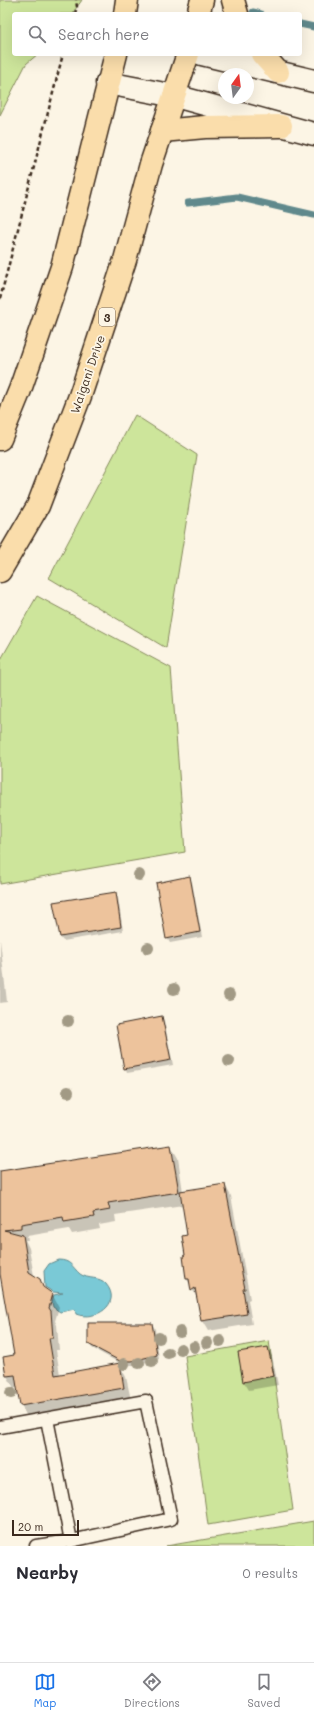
<!DOCTYPE html>
<html lang="en">
<head>
<meta charset="utf-8">
<style>
  body { margin:0; font-family:Mali,sans-serif; background:#f7f7f7; color:#2b2b33 }
  .compass { position:absolute; left:218px; top:68px; width:36px; height:36px; border-radius:50%; background:#fff; box-shadow:0 4px 16px #0002; rotate:14deg }
  .scale { position:absolute; left:12px; bottom:10px; width:67px; box-sizing:border-box; padding-left:4px; border:2px solid #3b2a1e; border-top:0; font-size:11px; line-height:14px; white-space:nowrap; color:#3b2a1e; -webkit-text-stroke:3px #fcf5e5; paint-order:stroke }
  .list { margin:0; padding:0; list-style:none }
  h2 { display:flex; justify-content:space-between; align-items:center; height:52px; margin:0; padding:0 16px; font-size:17px }
  h2 small { font-size:13px; font-weight:400; color:#7c7c81 }
  .icon { flex:none; width:22px; height:22px; fill:none; stroke:currentColor; stroke-width:2; stroke-linecap:round; stroke-linejoin:round }
  .map { position:relative; flex:none; width:314px; height:1546px; overflow:hidden }
  .search { position:absolute; background:#fff; box-shadow:0 4px 16px #0002; left:12px; right:12px; top:12px; height:44px; display:flex; align-items:center; gap:10px; box-sizing:border-box; padding:0 14px; border-radius:4px; color:#7c7c81; font-size:15px }
  .sheet { height:116px; background:#fff }
  nav { display:flex; justify-content:space-around; align-items:center; box-sizing:border-box; height:56px; border-top:1px solid #e1e1e2; background:#fff; font-size:11px; color:#7c7c81 }
  nav a { display:grid; justify-items:center; gap:2px }
  nav .on { color:#1a73e8 }
  .map>svg:first-child { display:block }
</style>
</head>
<body>
<div class="map">
<svg width="314" height="1546" viewBox="0 0 314 1546">
  <rect width="100%" height="100%" fill="#fcf5e5"/>
  <filter id="ink" filterUnits="userSpaceOnUse"><feTurbulence type="fractalNoise" baseFrequency=".025" numOctaves="2"/><feDisplacementMap in="SourceGraphic" scale="8" xChannelSelector="R" yChannelSelector="G"/><feConvolveMatrix kernelMatrix="1 2 1 2 8 2 1 2 1" color-interpolation-filters="sRGB"/></filter>
  <g filter="url(#ink)">
    <g fill="#cde59b" stroke="#84885c">
      <polygon points="0,0 82,0 72,14 14,14 14,54 38,54 26,64 0,115"/>
      <polygon points="135,415 197,455 166,648 49,578"/>
      <polygon points="37,596 171,668 185,852 0,884 0,661"/>
      <polygon points="269,1341 293,1510 208,1525 185,1356"/>
      <polygon points="314,1521 314,1546 166,1546"/>
    </g>
    <path fill="#7ac9d6" stroke="#61898c" d="M 58,1260 C 71,1260 72,1267 80,1274 C 88,1280 100,1276 106,1284 C 123,1304 95,1322 76,1314 L 75,1309 L 60,1312 L 53,1307 L 52,1302 L 54,1295 L 63,1293 L 53,1292 L 45,1287 L 44,1271 L 49,1264 Z"/>
    <g fill="#0003">
      <polygon points="189,877 192,882 202,937 170,943 167,938"/>
      <polygon points="115,893 118,898 123,931 63,941 60,937"/>
      <polygon points="0,940 7,1002 0,1003"/>
      <polygon points="162,1017 164,1021 173,1065 127,1073 125,1068"/>
      <polygon points="171,1146 178,1158 183,1192 225,1185 231,1196 250,1299 248,1300 252,1324 208,1331 202,1321 199,1302 187,1279 184,1257 187,1256 188,1236 183,1205 115,1215 116,1222 99,1225 100,1229 72,1234 69,1229 27,1236 28,1240 25,1240 29,1248 34,1276 44,1290 52,1294 59,1307 55,1321 57,1325 59,1350 56,1350 60,1375 119,1364 126,1377 131,1400 28,1418 21,1406 18,1388 14,1388 7,1376 15,1356 0,1268 0,1172"/>
      <polygon points="152,1324 155,1329 159,1359 135,1365 123,1365 92,1348 89,1343"/>
      <polygon points="268,1348 272,1356 278,1385 249,1390 244,1382"/>
    </g>
    <g fill="none" stroke-linecap="round" stroke-linejoin="round">
      <g stroke="#61898c" stroke-width="7">
        <polyline points="253,12 261,14"/>
        <polyline points="300,24 314,27"/>
        <polyline points="188,203 237,197 314,215"/>
      </g>
    </g>
    <g fill="#edc39c" stroke="#3b2a1e">
      <polygon points="190,876 200,932 166,939 156,883"/>
      <polygon points="116,892 121,927 60,937 53,902"/>
      <polygon points="162,1016 171,1060 124,1069 116,1025"/>
      <polygon points="171,1145 179,1192 108,1203 110,1210 93,1213 94,1217 64,1222 63,1217 21,1224 21,1228 4,1230 23,1235 29,1272 40,1279 43,1287 53,1294 49,1308 51,1311 53,1338 49,1338 55,1375 120,1363 124,1388 20,1406 15,1375 6,1376 3,1357 14,1355 0,1274 0,1171"/>
      <polygon points="225,1184 245,1289 243,1289 247,1314 201,1321 195,1288 191,1291 189,1279 186,1279 183,1256 185,1255 182,1236 187,1235 180,1191"/>
      <polygon points="88,1323 152,1323 157,1355 132,1361 120,1361 88,1344"/>
      <polygon points="268,1347 274,1376 243,1382 238,1352"/>
    </g>
    <g fill="none" stroke-linecap="round" stroke-linejoin="round">
      <defs>
        <g id="service">
          <polyline points="47,1419 71,1541"/>
          <polyline points="0,1427 146,1401 171,1519 71,1541 36,1546"/>
        </g>
        <g id="tertiary">
          <polyline points="202,54 314,81"/>
          <polyline points="107,83 175,96 314,134"/>
        </g>
        <g id="trunk">
          <polyline points="233,0 237,14"/>
          <polyline points="125,14 127,0"/>
          <polyline points="198,14 202,0"/>
          <polyline points="262,54 278,72"/>
          <polyline points="162,131 205,127 281,126"/>
          <polyline points="0,439 20,390 62,267 116,54"/>
          <polyline points="0,571 38,506 80,396 125,260 151,164 188,54"/>
        </g>
      </defs>
      <use href="#service" stroke="#3b2a1e" stroke-width="15"/>
      <use href="#tertiary" stroke="#3b2a1e" stroke-width="25"/>
      <use href="#trunk" stroke="#3b2a1e" stroke-width="25"/>
      <g stroke="#3b2a1e" stroke-width="2.5" stroke-dasharray="4 3" stroke-linecap="butt">
        <polyline points="75,14 77,7 76,0"/>
        <polyline points="0,299 63,54"/>
      </g>
      <use href="#service" stroke="#fcf5e5" stroke-width="12"/>
      <use href="#tertiary" stroke="#fcf5e5" stroke-width="22"/>
      <use href="#trunk" stroke="#faddab" stroke-width="22"/>
    </g>
    <g fill="#a29a85">
      <circle cx="139" cy="875" r="6"/>
      <circle cx="148" cy="948" r="6"/>
      <circle cx="174" cy="989" r="6"/>
      <circle cx="229" cy="995" r="6"/>
      <circle cx="68" cy="1021" r="6"/>
      <circle cx="229" cy="1061" r="6"/>
      <circle cx="68" cy="1092" r="6"/>
      <circle cx="180" cy="1332" r="6"/>
      <circle cx="159" cy="1338" r="6"/>
      <circle cx="220" cy="1341" r="6"/>
      <circle cx="207" cy="1343" r="6"/>
      <circle cx="194" cy="1347" r="6"/>
      <circle cx="181" cy="1349" r="6"/>
      <circle cx="168" cy="1353" r="6"/>
      <circle cx="152" cy="1361" r="6"/>
      <circle cx="139" cy="1363" r="6"/>
      <circle cx="124" cy="1364" r="6"/>
      <circle cx="11" cy="1393" r="6"/>
    </g>
  </g>
  <g text-anchor="middle" dominant-baseline="central" stroke-width="3.5" stroke-linejoin="round" paint-order="stroke">
    <rect fill="#fcf5e5" stroke="#75675a" stroke-width="1" x="99" y="308" width="16" height="18" rx="3"/>
    <g font-size="11" font-weight="bold" fill="#3b2a1e">
      <text x="107" y="317">3</text>
    </g>
    <g font-size="12" fill="#3b2a1e" stroke="#fcf5e5">
      <text transform="translate(87 374) rotate(-71)">Waigani Drive</text>
    </g>
  </g>
</svg>
<svg class="compass" viewBox="-18 -18 36 36"><path d="M0-13l5 13h-10z" fill="#e53935"/><path d="M0 13l5-13h-10z" fill="#7c7c81"/></svg>
<div class="scale">20 m</div>
<div class="search"><svg class="icon" aria-label="search" viewBox="0 0 24 24"><circle cx="10" cy="10" r="6"/><path d="M15 15l6 6"/></svg>Search here</div>
</div>
<section class="sheet">
<h2>Nearby<small>0 results</small></h2>
<ul class="list">
</ul>
</section>
<nav>
<a class="on"><svg class="icon" aria-label="map" viewBox="0 0 24 24"><path d="M3 6l6-2 6 2 6-2v14l-6 2-6-2-6 2zM9 4v14M15 6v14"/></svg>Map</a>
<a><svg class="icon" aria-label="directions" viewBox="0 0 24 24"><path d="M12 3l9 9-9 9-9-9zM9 14v-3h6M13 9l2 2-2 2"/></svg>Directions</a>
<a><svg class="icon" aria-label="saved" viewBox="0 0 24 24"><path d="M7 4h10v16l-5-4-5 4z"/></svg>Saved</a>
</nav>
</body>
</html>
